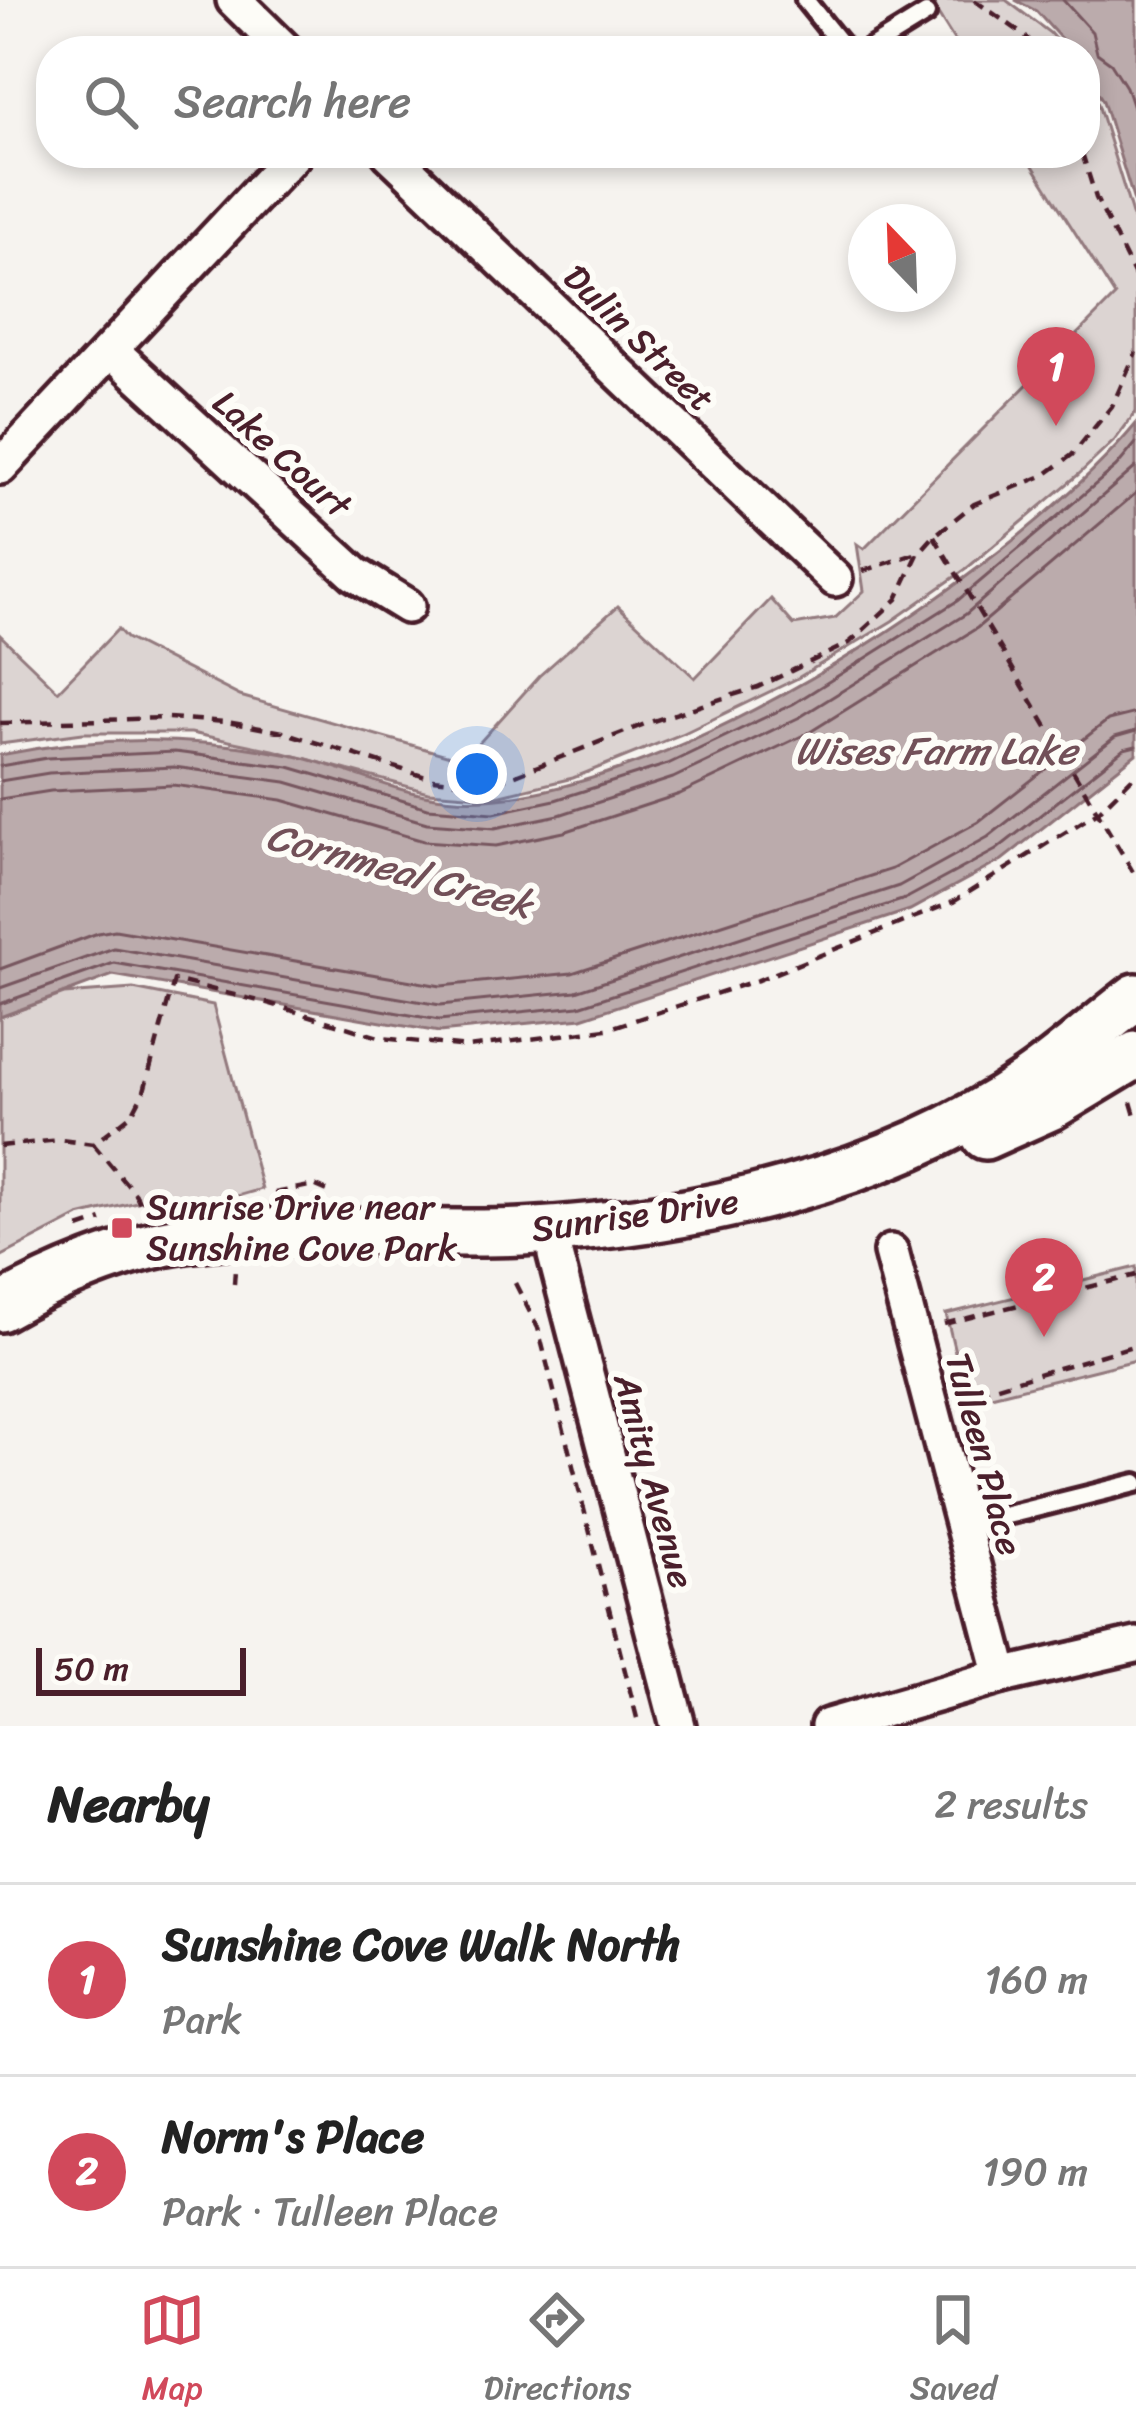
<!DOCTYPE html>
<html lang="en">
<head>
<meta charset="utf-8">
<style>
  body { margin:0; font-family:Sriracha,sans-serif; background:#f6f6f6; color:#222 }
  .compass { position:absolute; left:848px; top:204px; width:108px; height:108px; border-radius:50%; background:#fff; box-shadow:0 6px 18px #0003; rotate:337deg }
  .scale { position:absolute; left:36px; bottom:30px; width:210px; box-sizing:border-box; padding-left:12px; border:6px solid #4a1f2b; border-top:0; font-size:33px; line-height:42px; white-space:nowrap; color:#4a1f2b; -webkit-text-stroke:9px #fdfcf7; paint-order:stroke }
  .you { position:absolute; left:477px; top:774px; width:42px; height:42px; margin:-30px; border:9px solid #fff; border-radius:50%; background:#1a73e8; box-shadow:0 0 0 18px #1a73e833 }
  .badge { display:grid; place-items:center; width:78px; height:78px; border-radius:50%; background:#d1495b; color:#fff; font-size:39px; font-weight:700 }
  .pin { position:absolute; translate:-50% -99px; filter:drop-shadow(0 3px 6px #0008) }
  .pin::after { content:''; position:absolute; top:63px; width:42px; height:36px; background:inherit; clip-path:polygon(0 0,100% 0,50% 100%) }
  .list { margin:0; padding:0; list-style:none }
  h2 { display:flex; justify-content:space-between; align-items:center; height:156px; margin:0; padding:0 48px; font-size:51px }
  h2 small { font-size:39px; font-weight:400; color:#767676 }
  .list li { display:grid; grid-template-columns:78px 1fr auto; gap:36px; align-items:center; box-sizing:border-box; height:192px; padding:0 48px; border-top:3px solid #e0e0e0 }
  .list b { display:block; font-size:45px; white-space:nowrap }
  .list p { margin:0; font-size:39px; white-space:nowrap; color:#767676 }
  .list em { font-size:39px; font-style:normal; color:#767676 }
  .icon { flex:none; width:66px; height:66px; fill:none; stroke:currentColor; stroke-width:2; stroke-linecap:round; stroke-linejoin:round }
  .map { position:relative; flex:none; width:1136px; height:1726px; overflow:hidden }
  .search { position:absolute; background:#fff; box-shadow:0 6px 18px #0003; left:36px; right:36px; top:36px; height:132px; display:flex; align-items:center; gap:30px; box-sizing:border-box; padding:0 42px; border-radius:48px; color:#767676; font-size:45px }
  .sheet { height:540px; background:#fff }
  nav { display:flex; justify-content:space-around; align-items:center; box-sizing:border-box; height:168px; border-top:3px solid #e0e0e0; background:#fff; font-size:33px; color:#767676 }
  nav a { display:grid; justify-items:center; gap:6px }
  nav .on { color:#d1495b }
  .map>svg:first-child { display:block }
</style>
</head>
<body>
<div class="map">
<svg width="1136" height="1726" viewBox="0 0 1136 1726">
  <rect width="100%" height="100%" fill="#f6f3ef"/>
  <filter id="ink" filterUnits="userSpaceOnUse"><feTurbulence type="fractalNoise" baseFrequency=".00833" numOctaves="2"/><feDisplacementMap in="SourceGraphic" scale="24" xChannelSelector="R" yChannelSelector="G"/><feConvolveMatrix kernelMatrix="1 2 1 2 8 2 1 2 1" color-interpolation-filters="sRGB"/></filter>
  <g filter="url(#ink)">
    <g fill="#dcd4d2" stroke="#937a7e" stroke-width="3">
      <polygon points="929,0 1006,0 1050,33 1065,51 961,51"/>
      <polygon points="1085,79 1098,104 1136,227 1136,412 1115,440 1078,475 966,569 892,621 796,679 682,734 573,778 493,797 428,792 273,750 191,733 83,733 0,744 0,635 58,691 118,629 126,638 240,696 450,756 472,751 539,676 618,606 695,678 771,599 794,625 835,618 864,591 857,544 864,549 1115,296 1025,153 1085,153"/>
      <polygon points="133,989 213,1005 262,1189 213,1203 153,1198 79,1216 0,1257 0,1017 64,994"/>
      <polygon points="1136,1267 1136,1360 967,1402 946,1314"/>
    </g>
    <g fill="#bbabac" stroke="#8e7378" stroke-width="3">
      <polygon points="1015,0 1136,0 1136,208 1103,101 1085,72 1085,51 1072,51 1036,11"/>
      <path d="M 1136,424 L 1136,754 L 1002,860 L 910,910 L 582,1018 L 439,1032 L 113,975 L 0,1017 L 0,755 C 95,736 194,736 290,755 C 337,764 382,788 430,796 C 625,832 1015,571 1136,424 Z"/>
    </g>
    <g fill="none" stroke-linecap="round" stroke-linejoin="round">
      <g stroke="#77575f" stroke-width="3">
        <polyline points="1063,0 1092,32 1097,53 1111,63 1126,87 1136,117"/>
        <polyline points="0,766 47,758 175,752 289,767 428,808 494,813 555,800 668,764 793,704 957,601 1116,467 1136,443"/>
        <polyline points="0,781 49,773 174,767 286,782 427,823 495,828 559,815 673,778 800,717 966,614 1136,467"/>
        <polyline points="0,799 51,791 173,785 282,800 424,841 496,846 564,832 680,794 810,732 977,628 1136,493"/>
        <polyline points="0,969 98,933 115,930 441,986 572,973 892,869 978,822 1108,720 1136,713"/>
        <polyline points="0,988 114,948 440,1005 576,991 899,886 988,837 1115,737 1136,731"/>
        <polyline points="0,1004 114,963 439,1020 579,1006 905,899 996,850 1124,749 1136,746"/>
      </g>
      <defs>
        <g id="lane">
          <polyline points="805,0 846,51"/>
          <polyline points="866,51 926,14"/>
          <polyline points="963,1526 1136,1483"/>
        </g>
        <g id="street">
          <polyline points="234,0 286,51"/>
          <polyline points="389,153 835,579"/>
          <polyline points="112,351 355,574 407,606"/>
          <polyline points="0,467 295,153"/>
          <polyline points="891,1252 1002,1676"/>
          <polyline points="555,1255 678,1726"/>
          <polyline points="828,1726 1002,1676 1136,1645"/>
        </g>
        <g id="secondary">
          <polyline points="985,1136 1050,1107 1136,1055"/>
          <path d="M 0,1308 C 52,1278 127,1247 186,1239 C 297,1223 411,1237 522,1232 C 693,1223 887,1179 1029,1081 C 1066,1056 1100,1024 1136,997"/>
        </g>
      </defs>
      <use href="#lane" stroke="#4a1f2b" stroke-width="26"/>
      <use href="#street" stroke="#4a1f2b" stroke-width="42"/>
      <use href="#secondary" stroke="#4a1f2b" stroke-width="54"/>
      <g stroke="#4a1f2b" stroke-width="4.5" stroke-dasharray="12 9" stroke-linecap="butt">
        <polyline points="974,0 1023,34 1039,51"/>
        <polyline points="1082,153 1096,198 1136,278"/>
        <polyline points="934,536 1136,877"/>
        <polyline points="863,571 915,554"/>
        <polyline points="0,723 167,718 227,722 283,732 432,779 479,784 508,778 650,722 758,687 849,643 897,599 918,554 934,536 974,504 1045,475 1072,455 1112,406 1136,352"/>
        <polyline points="1131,1102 1136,1119"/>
        <polyline points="93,1144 136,1195 144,1211"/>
        <polyline points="0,1146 60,1140 93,1144 132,1114 144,1091 174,980 271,1004 382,1038 468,1047 607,1029 758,980 953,902 1098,812 1136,774"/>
        <polyline points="275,1193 314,1185 332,1193"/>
        <polyline points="79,1228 102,1220"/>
        <polyline points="515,1283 538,1328 639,1726"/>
        <polyline points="234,1284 235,1269"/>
        <polyline points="944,1324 1136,1275"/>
        <polyline points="957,1398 1136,1345"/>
      </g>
      <use href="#lane" stroke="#fdfcf7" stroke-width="16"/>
      <use href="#street" stroke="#fdfcf7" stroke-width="33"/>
      <use href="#secondary" stroke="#fdfcf7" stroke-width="45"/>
    </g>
  </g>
  <rect fill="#d1495b" stroke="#fdfcf7" stroke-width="4.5" x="110" y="1216" width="24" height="24" rx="6"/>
  <g text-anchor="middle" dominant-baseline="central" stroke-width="12" stroke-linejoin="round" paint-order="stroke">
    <g font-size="36" fill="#4a1f2b" stroke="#fdfcf7">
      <text transform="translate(639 338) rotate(44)">Dulin Street</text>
      <text transform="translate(282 454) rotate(42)">Lake Court</text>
      <text transform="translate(635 1215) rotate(-8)">Sunrise Drive</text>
      <text transform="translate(984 1454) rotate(75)">Tulleen Place</text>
      <text transform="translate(654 1481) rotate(75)">Amity Avenue</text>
    </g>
    <g font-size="36" fill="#4a1f2b" stroke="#fdfcf7" text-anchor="start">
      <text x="146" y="1207">Sunrise Drive near<tspan x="146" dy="41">Sunshine Cove Park</tspan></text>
    </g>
    <g font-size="39" font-style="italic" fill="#725058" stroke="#fdfcf7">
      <text x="936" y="750">Wises Farm Lake</text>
      <text transform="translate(400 870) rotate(15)">Cornmeal Creek</text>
    </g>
  </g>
</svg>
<svg class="compass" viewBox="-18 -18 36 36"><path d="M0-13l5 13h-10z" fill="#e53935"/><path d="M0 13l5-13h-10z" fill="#767676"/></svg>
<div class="scale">50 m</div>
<div class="you"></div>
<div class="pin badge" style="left:1056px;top:426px">1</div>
<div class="pin badge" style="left:1044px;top:1337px">2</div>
<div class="search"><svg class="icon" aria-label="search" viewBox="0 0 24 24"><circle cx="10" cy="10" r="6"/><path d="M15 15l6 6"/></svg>Search here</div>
</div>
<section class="sheet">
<h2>Nearby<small>2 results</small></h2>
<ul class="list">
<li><span class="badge">1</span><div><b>Sunshine Cove Walk North</b><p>Park</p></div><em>160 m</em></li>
<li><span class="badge">2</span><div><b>Norm's Place</b><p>Park · Tulleen Place</p></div><em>190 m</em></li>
</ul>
</section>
<nav>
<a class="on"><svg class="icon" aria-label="map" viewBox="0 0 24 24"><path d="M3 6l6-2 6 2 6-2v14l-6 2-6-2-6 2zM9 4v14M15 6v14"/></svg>Map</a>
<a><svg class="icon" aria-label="directions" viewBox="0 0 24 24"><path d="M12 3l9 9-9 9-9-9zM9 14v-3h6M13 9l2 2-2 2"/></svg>Directions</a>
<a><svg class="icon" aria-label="saved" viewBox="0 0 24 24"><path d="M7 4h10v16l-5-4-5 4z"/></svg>Saved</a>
</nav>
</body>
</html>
